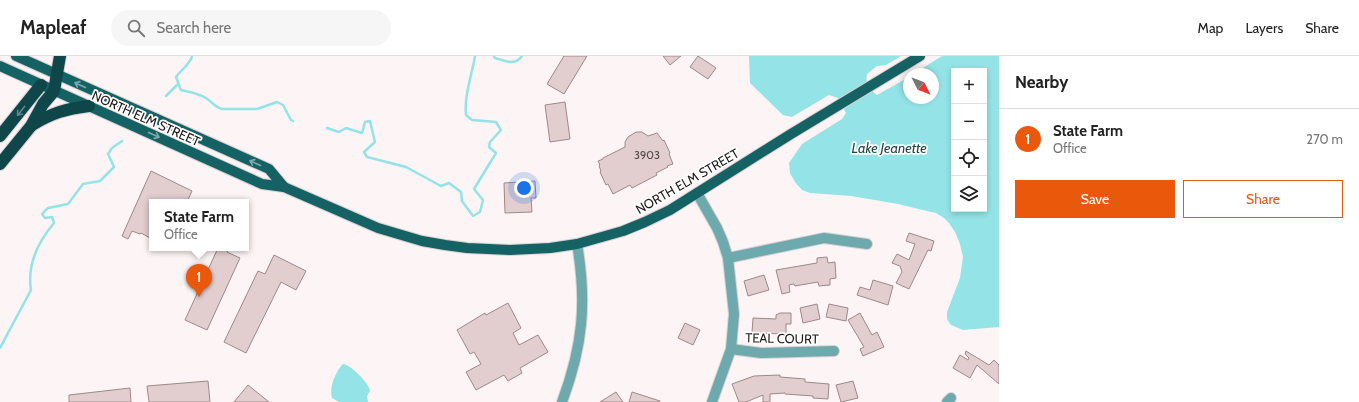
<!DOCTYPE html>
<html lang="en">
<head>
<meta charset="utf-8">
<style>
  body { margin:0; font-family:Cabin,sans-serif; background:#f6f6f6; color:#222 }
  .controls { position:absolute; right:12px; top:12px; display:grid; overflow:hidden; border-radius:0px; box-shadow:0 2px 6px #0003 }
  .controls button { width:36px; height:36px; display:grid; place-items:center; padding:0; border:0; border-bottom:1px solid #e0e0e0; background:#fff; color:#222; font:20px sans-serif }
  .compass { position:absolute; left:903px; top:12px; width:36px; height:36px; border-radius:50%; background:#fff; box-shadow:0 2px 6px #0003; rotate:132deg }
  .you { position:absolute; left:524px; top:132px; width:14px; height:14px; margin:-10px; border:3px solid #fff; border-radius:50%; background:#1a73e8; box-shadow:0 0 0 6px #1a73e833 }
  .badge { display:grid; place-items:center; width:26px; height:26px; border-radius:50%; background:#ea580c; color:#fff; font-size:13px; font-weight:700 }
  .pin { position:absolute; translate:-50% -33px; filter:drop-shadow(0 1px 2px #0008) }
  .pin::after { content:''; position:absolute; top:21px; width:14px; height:12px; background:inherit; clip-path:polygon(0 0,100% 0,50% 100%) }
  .popup { position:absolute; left:149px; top:143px; width:100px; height:52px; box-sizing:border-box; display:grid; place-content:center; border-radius:0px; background:#fff; filter:drop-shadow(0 1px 3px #0005); font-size:13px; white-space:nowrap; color:#767676 }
  .popup b { font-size:15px; color:#222 }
  .popup::after { content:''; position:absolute; left:50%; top:100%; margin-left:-8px; border:8px solid transparent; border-top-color:#fff }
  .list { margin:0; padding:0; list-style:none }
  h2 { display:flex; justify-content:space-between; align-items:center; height:52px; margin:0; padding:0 16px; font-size:17px }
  h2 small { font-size:13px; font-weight:400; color:#767676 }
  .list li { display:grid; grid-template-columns:26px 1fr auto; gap:12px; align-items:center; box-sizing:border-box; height:60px; padding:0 16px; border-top:1px solid #e0e0e0 }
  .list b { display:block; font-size:15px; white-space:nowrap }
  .list p { margin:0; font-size:13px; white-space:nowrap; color:#767676 }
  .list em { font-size:13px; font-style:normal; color:#767676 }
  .actions { display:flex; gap:8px; padding:12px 16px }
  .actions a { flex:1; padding:9px 0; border:1px solid #ea580c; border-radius:0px; text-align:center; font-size:14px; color:#ea580c }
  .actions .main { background:#ea580c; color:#fff }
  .icon { flex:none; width:22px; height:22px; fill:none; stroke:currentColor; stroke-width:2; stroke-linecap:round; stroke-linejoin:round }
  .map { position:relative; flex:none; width:999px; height:346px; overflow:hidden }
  header { display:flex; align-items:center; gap:24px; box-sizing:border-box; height:56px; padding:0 20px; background:#fff; border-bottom:1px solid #e0e0e0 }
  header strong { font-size:19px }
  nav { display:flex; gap:22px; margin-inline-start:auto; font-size:14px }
  .search { width:280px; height:36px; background:#f6f6f6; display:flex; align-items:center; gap:10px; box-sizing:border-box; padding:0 14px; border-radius:22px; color:#767676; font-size:15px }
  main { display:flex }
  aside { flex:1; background:#fff }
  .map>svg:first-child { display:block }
</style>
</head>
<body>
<header>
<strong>Mapleaf</strong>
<div class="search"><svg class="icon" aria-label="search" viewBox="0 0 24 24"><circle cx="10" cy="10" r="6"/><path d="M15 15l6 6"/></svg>Search here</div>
<nav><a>Map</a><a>Layers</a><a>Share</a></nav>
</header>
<main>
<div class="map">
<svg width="999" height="346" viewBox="0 0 999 346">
  <rect width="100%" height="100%" fill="#fdf4f5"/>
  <g fill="#94e3e7" fill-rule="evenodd">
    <path d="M 749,0 L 901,0 L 886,9 L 877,10 L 867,18 C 865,28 869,33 877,39 L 909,21 L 909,42 L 933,42 L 933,18 L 913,18 L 942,0 L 999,0 L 999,271 L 963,274 L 951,269 L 947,263 L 947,256 L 960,222 L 963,201 L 960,188 L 955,176 L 949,167 L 944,162 L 936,157 L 927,155 L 898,148 L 851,140 L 810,137 L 802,134 L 795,126 L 790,117 L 789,107 L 802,88 L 842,63 L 846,57 L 838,42 L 829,39 L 792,61 L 783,59 L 750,27 ZM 954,15 L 984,15 L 984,153 L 954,153 Z"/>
    <path d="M 343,308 C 350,308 370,328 370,335 L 367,340 L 368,346 L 339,346 L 332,342 C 329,332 335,316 343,308 Z"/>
  </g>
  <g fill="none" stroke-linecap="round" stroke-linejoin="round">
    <g stroke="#94e3e7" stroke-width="2.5">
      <path d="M 192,0 C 191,7 181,14 176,21 L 181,34 C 190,36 198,37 206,42 C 212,46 215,51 222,53 L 257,53 L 277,46 L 283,49 L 291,64 L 293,65"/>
      <path d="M 494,0 L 495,2 C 505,5 515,10 522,0"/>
      <polyline points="166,40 178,28"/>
      <path d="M 327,72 L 339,76 L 346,72 L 362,77 L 365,66 L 370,65 L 375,86 L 364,96 L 367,101 L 406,111 L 441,130 L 449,127 L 461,136 L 462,145 L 473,160 L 480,156 L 483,144 L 474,133 L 496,97 L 489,91 L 490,86 L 501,74 L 496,66 L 472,64 L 466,59 C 464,39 472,19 475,0"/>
      <path d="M 0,292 L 31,234 C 27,209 38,186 54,167 L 52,161 L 45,162 L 42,158 L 48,152 L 68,148 L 83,128 L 100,125 L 114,111 L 108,98 L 112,92 L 122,85"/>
    </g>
  </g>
  <g fill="#e3cecf" stroke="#9d898a">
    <polygon points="564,0 587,0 564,38 547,28"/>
    <polygon points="663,0 681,0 670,9"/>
    <polygon points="698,0 716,12 708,23 690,11"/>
    <polygon points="565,46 570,83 550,86 545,49"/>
    <polygon points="636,76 642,76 648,80 657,77 663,85 664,84 670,97 669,98 673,108 667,110 668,111 656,117 657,119 632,132 630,129 613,138 608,128 606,129 600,116 601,115 599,110 600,109 598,105 603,103 603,102 625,91 625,86 628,81"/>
    <polygon points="151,115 192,135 187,146 152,146 152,183 141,177 140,178 132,175 128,183 122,180"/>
    <polygon points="535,125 536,142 531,142 532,156 505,157 504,127"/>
    <polygon points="909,177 934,185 931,195 928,194 909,233 896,227 902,216 900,210 892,207 897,198 909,204 915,188 906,185"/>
    <polygon points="218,192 229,192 227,196 240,202 207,274 185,264"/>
    <polygon points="274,199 306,215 296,234 281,226 246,297 224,286 258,215 265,218"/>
    <polygon points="827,201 828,207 835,206 836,222 830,223 830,229 819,230 818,226 795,230 794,228 789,229 790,236 782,238 776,214 817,207 817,202"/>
    <polygon points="764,219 769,234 748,240 744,225"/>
    <polygon points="873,224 893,230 888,249 857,239 860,231 870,234"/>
    <polygon points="508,247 521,272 513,277 519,289 538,279 548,296 520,312 522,317 508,325 504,319 476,334 466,316 481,308 474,296 470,298 457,274 485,257 486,259"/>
    <polygon points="817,248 820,263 803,267 800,252"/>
    <polygon points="829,248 848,252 846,265 826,261"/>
    <polygon points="780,257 791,257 791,268 786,268 786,278 752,277 753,262 776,263 776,259"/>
    <polygon points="860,257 872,279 877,276 884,291 863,300 860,293 864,291 848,264"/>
    <polygon points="685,267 700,274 693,289 678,282"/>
    <polygon points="966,295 989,309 994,304 999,309 999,328 977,309 970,322 953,312 960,299 968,304 969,302 965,298"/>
    <polygon points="780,319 780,321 805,323 805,326 829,328 828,343 813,342 813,340 785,338 785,337 770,338 770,346 763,346 763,339 746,346 739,346 732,328 754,320"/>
    <polygon points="208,325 210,346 149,346 147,330"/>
    <polygon points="853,325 858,342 841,346 836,329"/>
    <polygon points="248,329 269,346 234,346"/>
    <polygon points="130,332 131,346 69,346 69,339"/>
    <polygon points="616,336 623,346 600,346"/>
    <polygon points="632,336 660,345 660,346 629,346"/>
  </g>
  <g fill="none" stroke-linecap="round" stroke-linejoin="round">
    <defs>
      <g id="minor">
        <polyline points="697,137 717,172 723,186 728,202 734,258 731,293 712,346"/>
        <polyline points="728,202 824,182 867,188"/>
        <polyline points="731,293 761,297 834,295"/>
        <path d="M 562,346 C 583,290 587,246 577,188"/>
        <polyline points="947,346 951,342"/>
      </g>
      <g id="major">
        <polyline points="16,0 269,113 284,131"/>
        <polyline points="0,10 262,128 284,131 378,172 422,185 445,189 467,192 510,194 550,192 577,188 623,175 645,166 670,154 791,78 920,0"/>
      </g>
      <g id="highway">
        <path d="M 32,69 C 52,57 65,53 89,50"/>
        <polyline points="0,80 41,29"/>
        <polyline points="0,108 31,70 43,48 54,35 60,0"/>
      </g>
    </defs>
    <use href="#minor" stroke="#dad1d2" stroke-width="12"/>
    <use href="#major" stroke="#dad1d2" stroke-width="12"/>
    <use href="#highway" stroke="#dad1d2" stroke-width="14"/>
    <use href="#minor" stroke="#6eaaad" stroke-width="10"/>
    <use href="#major" stroke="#156265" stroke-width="10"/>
    <use href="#highway" stroke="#0e4649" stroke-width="12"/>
  </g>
  <defs><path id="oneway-shaft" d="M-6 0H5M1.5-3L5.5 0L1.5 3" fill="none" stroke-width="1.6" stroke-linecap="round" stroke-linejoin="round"/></defs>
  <g stroke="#7ea9aa">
    <use href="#oneway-shaft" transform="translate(80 29) rotate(-156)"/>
    <use href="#oneway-shaft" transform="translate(154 79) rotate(24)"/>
    <use href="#oneway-shaft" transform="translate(255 107) rotate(-156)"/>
  </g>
  <use stroke="#628789" href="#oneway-shaft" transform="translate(21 55) rotate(129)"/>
  <g text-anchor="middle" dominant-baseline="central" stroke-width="3.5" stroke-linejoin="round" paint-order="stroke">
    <g font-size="11" fill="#524848">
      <text x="647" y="99">3903</text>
    </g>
    <g font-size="13" fill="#221b1b" stroke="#fff">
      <text transform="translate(146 62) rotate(24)">NORTH ELM STREET</text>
      <text transform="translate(687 125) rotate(-30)">NORTH ELM STREET</text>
      <text transform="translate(782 282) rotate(1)">TEAL COURT</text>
    </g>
    <g font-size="14" font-style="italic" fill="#214749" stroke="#fff">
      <text x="889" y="92">Lake Jeanette</text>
    </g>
  </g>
</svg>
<div class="controls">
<button>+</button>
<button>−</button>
<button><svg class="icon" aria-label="locate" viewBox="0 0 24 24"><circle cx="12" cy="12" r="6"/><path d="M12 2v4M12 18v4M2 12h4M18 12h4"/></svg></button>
<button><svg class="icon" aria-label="layers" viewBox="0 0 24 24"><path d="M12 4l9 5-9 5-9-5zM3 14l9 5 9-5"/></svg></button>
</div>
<svg class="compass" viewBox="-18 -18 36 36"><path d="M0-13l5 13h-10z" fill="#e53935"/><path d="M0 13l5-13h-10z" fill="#767676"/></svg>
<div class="you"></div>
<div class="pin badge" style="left:199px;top:241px">1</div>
<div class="popup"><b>State Farm</b>Office</div>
</div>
<aside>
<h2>Nearby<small></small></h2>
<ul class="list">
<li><span class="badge">1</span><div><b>State Farm</b><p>Office</p></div><em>270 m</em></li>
</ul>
<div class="actions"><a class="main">Save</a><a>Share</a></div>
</aside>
</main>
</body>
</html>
